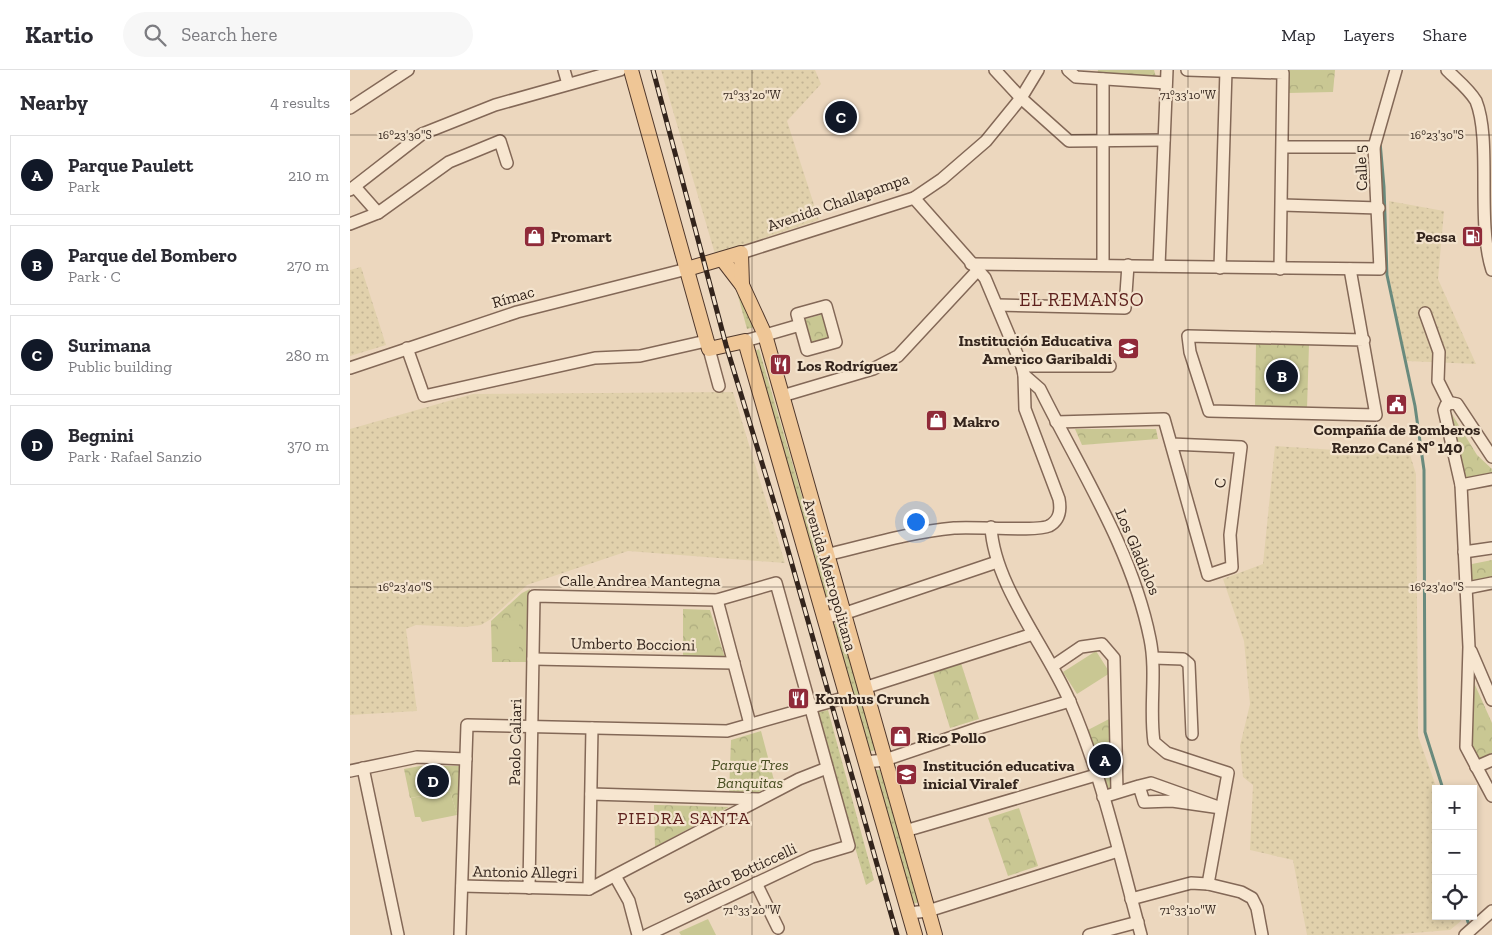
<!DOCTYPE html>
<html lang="en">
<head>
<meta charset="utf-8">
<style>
  body { margin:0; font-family:"Zilla Slab",serif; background:#f7f7f7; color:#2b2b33 }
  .controls { position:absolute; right:15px; bottom:15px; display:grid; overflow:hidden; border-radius:0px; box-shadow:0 2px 8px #0003 }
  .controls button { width:45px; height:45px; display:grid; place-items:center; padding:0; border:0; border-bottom:1px solid #e1e1e2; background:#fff; color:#2b2b33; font:25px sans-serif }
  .you { position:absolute; left:565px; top:451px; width:18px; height:18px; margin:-12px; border:4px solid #fff; border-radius:50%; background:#1a73e8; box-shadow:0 0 0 8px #1a73e833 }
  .badge { display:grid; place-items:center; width:32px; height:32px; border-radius:50%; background:#111827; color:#fff; font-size:16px; font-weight:700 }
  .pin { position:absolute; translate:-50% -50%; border:2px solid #fff; box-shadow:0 1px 5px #0006 }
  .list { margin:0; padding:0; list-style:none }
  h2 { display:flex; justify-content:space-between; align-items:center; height:65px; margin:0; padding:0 20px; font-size:21px }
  h2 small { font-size:16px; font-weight:400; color:#7c7c81 }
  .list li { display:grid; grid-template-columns:32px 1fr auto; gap:15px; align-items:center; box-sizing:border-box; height:80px; margin:0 10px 10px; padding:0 10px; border:1px solid #e1e1e2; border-radius:0px }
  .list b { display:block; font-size:19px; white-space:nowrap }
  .list p { margin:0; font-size:16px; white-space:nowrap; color:#7c7c81 }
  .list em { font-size:16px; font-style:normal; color:#7c7c81 }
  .icon { flex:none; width:28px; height:28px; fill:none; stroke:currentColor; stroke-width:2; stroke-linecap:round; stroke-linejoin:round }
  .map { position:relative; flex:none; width:1142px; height:865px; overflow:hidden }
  header { display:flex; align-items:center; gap:30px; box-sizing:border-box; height:70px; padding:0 25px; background:#fff; border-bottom:1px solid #e1e1e2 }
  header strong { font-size:24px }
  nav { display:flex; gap:28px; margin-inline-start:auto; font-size:18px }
  .search { width:350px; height:45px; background:#f7f7f7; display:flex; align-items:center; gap:12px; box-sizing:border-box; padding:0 18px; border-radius:28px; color:#7c7c81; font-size:19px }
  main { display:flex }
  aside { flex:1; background:#fff }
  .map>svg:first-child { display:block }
</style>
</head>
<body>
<header>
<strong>Kartio</strong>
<div class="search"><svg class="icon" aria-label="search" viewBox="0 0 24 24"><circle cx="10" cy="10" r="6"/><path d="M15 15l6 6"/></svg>Search here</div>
<nav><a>Map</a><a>Layers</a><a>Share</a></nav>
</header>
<main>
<aside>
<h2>Nearby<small>4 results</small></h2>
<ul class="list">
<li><span class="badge">A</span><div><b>Parque Paulett</b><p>Park</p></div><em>210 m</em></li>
<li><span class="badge">B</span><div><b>Parque del Bombero</b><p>Park · C</p></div><em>270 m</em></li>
<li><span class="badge">C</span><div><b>Surimana</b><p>Public building</p></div><em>280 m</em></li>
<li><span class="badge">D</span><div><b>Begnini</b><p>Park · Rafael Sanzio</p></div><em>370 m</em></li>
</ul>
</aside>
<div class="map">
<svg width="1142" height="865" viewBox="0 0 1142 865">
  <defs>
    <pattern id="farmland-dots" width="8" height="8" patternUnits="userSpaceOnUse" patternTransform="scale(1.25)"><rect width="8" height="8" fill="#e1d1ac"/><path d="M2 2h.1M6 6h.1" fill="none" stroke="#c2b393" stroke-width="1.8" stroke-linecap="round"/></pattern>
    <pattern id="grass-dots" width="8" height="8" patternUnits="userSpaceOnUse" patternTransform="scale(1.25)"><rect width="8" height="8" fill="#c9c793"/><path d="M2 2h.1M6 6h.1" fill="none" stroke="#adab7e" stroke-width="1.8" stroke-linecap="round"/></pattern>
    <pattern id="park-crowns" width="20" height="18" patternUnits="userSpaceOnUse" patternTransform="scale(1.25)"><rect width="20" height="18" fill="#c9c793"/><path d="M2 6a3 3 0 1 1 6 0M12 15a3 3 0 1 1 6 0" fill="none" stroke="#adab7e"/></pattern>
  </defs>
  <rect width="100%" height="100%" fill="#ecd7be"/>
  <g fill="url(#farmland-dots)">
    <polygon points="311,0 465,0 471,14 437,51 469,150 365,184"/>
    <polygon points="1039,131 1094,141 1088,209 1126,294 1056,291 1039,207"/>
    <polygon points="11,197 36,275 0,286 0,200"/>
    <polygon points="383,322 435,493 278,481 177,515 141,549 131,555 115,557 66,555 56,559 67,641 0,645 0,359 123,324"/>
    <polygon points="925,376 1060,385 1066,404 1068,666 1087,719 1086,846 1111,846 1111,851 1100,860 1038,865 957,865 943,790 900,780 903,715 893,707 890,676 900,634 894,571 873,509 913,494"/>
  </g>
  <g fill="url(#grass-dots)">
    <polygon points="381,200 405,257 397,259"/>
    <polygon points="409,279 483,532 478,533 405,281"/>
    <polygon points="489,551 525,680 519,682 483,555"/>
    <polygon points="478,640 524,810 516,815 466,643"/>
    <polygon points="523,700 530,700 569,832 563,834"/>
  </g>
  <g fill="url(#park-crowns)">
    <polygon points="748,0 804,0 808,14 746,11"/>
    <polygon points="937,0 985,0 983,22 938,23"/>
    <polygon points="474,244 481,269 461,275 455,249"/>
    <polygon points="906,274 959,275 957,338 905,337"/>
    <polygon points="1095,340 1100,341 1127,385 1142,399 1142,405 1116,408"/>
    <polygon points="725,359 806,359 808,369 732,375"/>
    <polygon points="1142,490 1142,510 1120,514 1122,494"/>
    <polygon points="180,519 177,536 176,592 142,592 141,551 172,523"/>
    <polygon points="333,539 360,540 375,588 333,587"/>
    <polygon points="610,590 629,649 600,658 582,599"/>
    <polygon points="1121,606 1142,653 1142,683 1128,690 1117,669"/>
    <polygon points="761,648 766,719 756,723 736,661"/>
    <polygon points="411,661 425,714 403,725 379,724 381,670"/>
    <polygon points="70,696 109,696 109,743 107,745 100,721 60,728 54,699"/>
    <polygon points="304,735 310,735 379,737 305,777"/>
    <polygon points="669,738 688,796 658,806 638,748"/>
  </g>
  <g fill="#c9c793">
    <polygon points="940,0 977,0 978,15 940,15"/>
    <polygon points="149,550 169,551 169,590 149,589"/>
    <polygon points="746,581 760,603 727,624 713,602"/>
    <polygon points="100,721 107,745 72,752 70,747 65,747 61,728"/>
    <polygon points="358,849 366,865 331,865 329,862"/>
  </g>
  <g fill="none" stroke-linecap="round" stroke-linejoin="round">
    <g stroke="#698a7d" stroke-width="3">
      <polyline points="1030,72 1034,117 1037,205 1065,336 1074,400 1075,662 1093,719"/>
      <polyline points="1116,846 1120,858"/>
    </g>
    <defs>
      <g id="minor">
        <polyline points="214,0 218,14"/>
        <polyline points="645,0 671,28 719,71 814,70"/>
        <polyline points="718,0 726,7 816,13"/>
        <polyline points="837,0 933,3 930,199"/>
        <path d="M 1097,0 C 1107,10 1119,19 1126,31 C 1142,71 1126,150 1142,200"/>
        <polyline points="753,9 753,195"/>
        <polyline points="0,38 58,0"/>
        <polyline points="933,77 1024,77"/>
        <polyline points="5,117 28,143"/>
        <polyline points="0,120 72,64 145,35 270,0"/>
        <polyline points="932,135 1029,138"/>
        <polyline points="0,154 28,143 99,92 150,71 157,93"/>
        <polyline points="391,183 564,128 592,109 636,71 671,28 688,0"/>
        <polyline points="621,194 1030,199 1024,77 1046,0"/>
        <polyline points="809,196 817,0"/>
        <polyline points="870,198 876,0"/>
        <polyline points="1000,199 1026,345 859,341 840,282 838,266 1014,270"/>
        <polyline points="647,235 775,238 778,195"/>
        <polyline points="1075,243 1089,282 1088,311 1099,333"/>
        <polyline points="395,271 450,255 457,280 486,272 476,236 447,244 450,255"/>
        <polyline points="57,278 74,326 245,288 290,286 356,271"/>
        <polyline points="359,279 369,316"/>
        <polyline points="672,296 760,296"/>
        <polyline points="0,298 167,242 337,199"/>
        <path d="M 674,305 L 690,319 C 730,400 782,479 800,569 C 807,603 799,638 804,672 L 817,683 L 878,703 L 858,814"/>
        <polyline points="432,326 523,299 548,286 628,200"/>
        <polyline points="706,352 814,349 858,505 882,497 880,465 891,377 821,374"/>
        <polyline points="1142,387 1107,334 1102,333 1096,335 1094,340 1111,415 1119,577 1116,677 1142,726"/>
        <polyline points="1111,415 1142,409"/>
        <path d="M 641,457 C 644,515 697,578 720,632 C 752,706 770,787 791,865"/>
        <polyline points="1114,482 1142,478"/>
        <path d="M 476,485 C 518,475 561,462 604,458 C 624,456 686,462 699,456 C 710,450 711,440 709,429 L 675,339 L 674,305 L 672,296 L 635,208 L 564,128"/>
        <polyline points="1117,518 1142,513"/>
        <polyline points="367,530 400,654"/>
        <polyline points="474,547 493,544 647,492"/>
        <polyline points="1121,581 1142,630"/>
        <polyline points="803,588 833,589 839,594 842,664"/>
        <polyline points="183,589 384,593"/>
        <polyline points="703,596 731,577 752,574 764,588 767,722"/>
        <polyline points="514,618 683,564"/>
        <polyline points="515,692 535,690 629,658 720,631"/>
        <polyline points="1126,697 1142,690"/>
        <polyline points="13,698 48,865"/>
        <polyline points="0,701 67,687 116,689"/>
        <polyline points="241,724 409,729"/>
        <polyline points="753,727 789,716 794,732 822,731 871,738 801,713 789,716"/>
        <polyline points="555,761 746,705"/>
        <polyline points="265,806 279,831 288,865"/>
        <polyline points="406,813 428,858"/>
        <polyline points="112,816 239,819 449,709 477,698"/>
        <polyline points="179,818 184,526 367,530 426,513 499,776 462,787 297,865"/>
        <polyline points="239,819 242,658"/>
        <polyline points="781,829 841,813 858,814 891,822 902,828 907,838 912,865"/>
        <polyline points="558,843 578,841 768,781"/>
        <polyline points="110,865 117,655 377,661 497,627"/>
        <polyline points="739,865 788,852"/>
        <polyline points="1115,865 1142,841"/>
      </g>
      <g id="major">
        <polyline points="281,0 359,279 395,271 565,865"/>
        <polyline points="372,189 392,215 415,265 585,865"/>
        <polyline points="337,199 391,183 392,215"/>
      </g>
    </defs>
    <use href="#minor" stroke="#836857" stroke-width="14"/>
    <use href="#major" stroke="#50382c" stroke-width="16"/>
    <use href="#minor" stroke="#f7e6d0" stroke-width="11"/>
    <use href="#major" stroke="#efc696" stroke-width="14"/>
    <defs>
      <polyline id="rail" points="303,0 376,275 430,452 547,865"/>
    </defs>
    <use href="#rail" stroke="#33241c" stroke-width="5"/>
    <use href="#rail" stroke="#f3e3cd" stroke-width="3" stroke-dasharray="9" stroke-linecap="butt"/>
  </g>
  <path fill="none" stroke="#33241c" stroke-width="1" stroke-opacity="0.45" d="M 402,0 L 402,865M 838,0 L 838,865M 0,65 L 1142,65M 0,517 L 1142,517"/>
  <defs>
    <symbol id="shop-square" viewBox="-11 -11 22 22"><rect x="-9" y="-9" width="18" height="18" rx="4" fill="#902a39" stroke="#f3e3cd"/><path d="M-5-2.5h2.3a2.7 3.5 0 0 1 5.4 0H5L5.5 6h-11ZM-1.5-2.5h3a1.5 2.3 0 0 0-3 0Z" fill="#fff"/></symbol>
    <symbol id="fuel-square" viewBox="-11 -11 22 22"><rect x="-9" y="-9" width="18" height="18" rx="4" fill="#902a39" stroke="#f3e3cd"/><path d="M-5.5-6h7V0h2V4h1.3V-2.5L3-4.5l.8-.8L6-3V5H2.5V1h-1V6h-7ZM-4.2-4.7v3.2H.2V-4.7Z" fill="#fff"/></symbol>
    <symbol id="school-square" viewBox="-11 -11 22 22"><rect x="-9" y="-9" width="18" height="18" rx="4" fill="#902a39" stroke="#f3e3cd"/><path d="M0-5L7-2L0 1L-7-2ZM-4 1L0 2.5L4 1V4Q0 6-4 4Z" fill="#fff"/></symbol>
    <symbol id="restaurant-square" viewBox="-11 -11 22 22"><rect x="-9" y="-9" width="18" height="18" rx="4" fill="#902a39" stroke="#f3e3cd"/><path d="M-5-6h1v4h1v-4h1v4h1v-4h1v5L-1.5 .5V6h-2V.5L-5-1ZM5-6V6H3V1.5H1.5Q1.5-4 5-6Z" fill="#fff"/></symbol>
    <symbol id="civic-square" viewBox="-11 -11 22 22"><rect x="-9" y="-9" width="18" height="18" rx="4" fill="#902a39" stroke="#f3e3cd"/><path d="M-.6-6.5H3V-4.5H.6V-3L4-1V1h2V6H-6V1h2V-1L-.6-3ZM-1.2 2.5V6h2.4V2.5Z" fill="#fff"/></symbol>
  </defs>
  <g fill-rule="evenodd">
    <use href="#shop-square" x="172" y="154" width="25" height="25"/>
    <use href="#fuel-square" x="1110" y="154" width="25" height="25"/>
    <use href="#school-square" x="766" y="266" width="25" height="25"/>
    <use href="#restaurant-square" x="418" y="282" width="25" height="25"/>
    <use href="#civic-square" x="1034" y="322" width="25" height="25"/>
    <use href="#shop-square" x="574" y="338" width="25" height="25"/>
    <use href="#restaurant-square" x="436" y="616" width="25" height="25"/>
    <use href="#shop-square" x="538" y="654" width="25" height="25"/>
    <use href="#school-square" x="544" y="692" width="25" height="25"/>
  </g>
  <g text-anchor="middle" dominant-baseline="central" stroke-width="4.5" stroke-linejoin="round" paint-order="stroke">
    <g font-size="16" fill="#33241c" stroke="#f3e3cd">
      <text transform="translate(1011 98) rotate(-92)">Calle 5</text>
      <text transform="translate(488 132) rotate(-19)">Avenida Challapampa</text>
      <text transform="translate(163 227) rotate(-16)">Rímac</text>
      <text transform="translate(870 413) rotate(-83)">C</text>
      <text transform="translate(788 482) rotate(67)">Los Gladiolos</text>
      <text transform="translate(480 505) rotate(74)">Avenida Metropolitana</text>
      <text x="290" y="510">Calle Andrea Mantegna</text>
      <text transform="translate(283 574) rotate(1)">Umberto Boccioni</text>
      <text transform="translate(165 672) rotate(-89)">Paolo Caliari</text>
      <text transform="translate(175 802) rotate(1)">Antonio Allegri</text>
      <text transform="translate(390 803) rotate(-25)">Sandro Botticcelli</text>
    </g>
    <g font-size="16" font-weight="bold" fill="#33241c" stroke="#f3e3cd" text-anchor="start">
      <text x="201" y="166">Promart</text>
      <text x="1106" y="166" text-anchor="end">Pecsa</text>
      <text x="762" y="270" text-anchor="end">Institución Educativa<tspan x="762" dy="18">Americo Garibaldi</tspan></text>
      <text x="447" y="295">Los Rodríguez</text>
      <text x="603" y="351">Makro</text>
      <text x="1047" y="359" text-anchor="middle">Compañía de Bomberos<tspan x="1047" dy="18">Renzo Cané Nº 140</tspan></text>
      <text x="465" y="628">Kombus Crunch</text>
      <text x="567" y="667">Rico Pollo</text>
      <text x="573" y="695">Institución educativa<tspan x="573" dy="18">inicial Viralef</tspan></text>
    </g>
    <g font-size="16" font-style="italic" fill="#4a4f23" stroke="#f3e3cd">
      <text x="400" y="694">Parque Tres<tspan x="400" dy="18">Banquitas</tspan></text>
    </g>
    <g font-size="18" letter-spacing="1" fill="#5e211d" stroke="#f3e3cd">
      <text x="334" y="748">PIEDRA SANTA</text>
    </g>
    <g font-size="19" letter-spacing="1" fill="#5e211d" stroke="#f3e3cd">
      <text x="732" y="229">EL REMANSO</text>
    </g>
  </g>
  <g font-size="12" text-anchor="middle" fill="#33241c" stroke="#f3e3cd" stroke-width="4.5" stroke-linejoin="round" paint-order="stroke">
    <text x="402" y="29">71°33'20"W</text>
    <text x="838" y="29">71°33'10"W</text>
    <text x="55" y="69">16°23'30"S</text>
    <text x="1087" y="69">16°23'30"S</text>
    <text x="55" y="521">16°23'40"S</text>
    <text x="1087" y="521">16°23'40"S</text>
    <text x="402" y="844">71°33'20"W</text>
    <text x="838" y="844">71°33'10"W</text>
  </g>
</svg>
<div class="controls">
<button>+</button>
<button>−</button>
<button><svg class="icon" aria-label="locate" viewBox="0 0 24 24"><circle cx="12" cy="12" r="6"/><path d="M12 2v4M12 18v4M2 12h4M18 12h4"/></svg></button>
</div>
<div class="you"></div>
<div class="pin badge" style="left:755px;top:690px">A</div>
<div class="pin badge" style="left:932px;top:306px">B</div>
<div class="pin badge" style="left:491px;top:47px">C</div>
<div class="pin badge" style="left:83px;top:711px">D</div>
</div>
</main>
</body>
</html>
